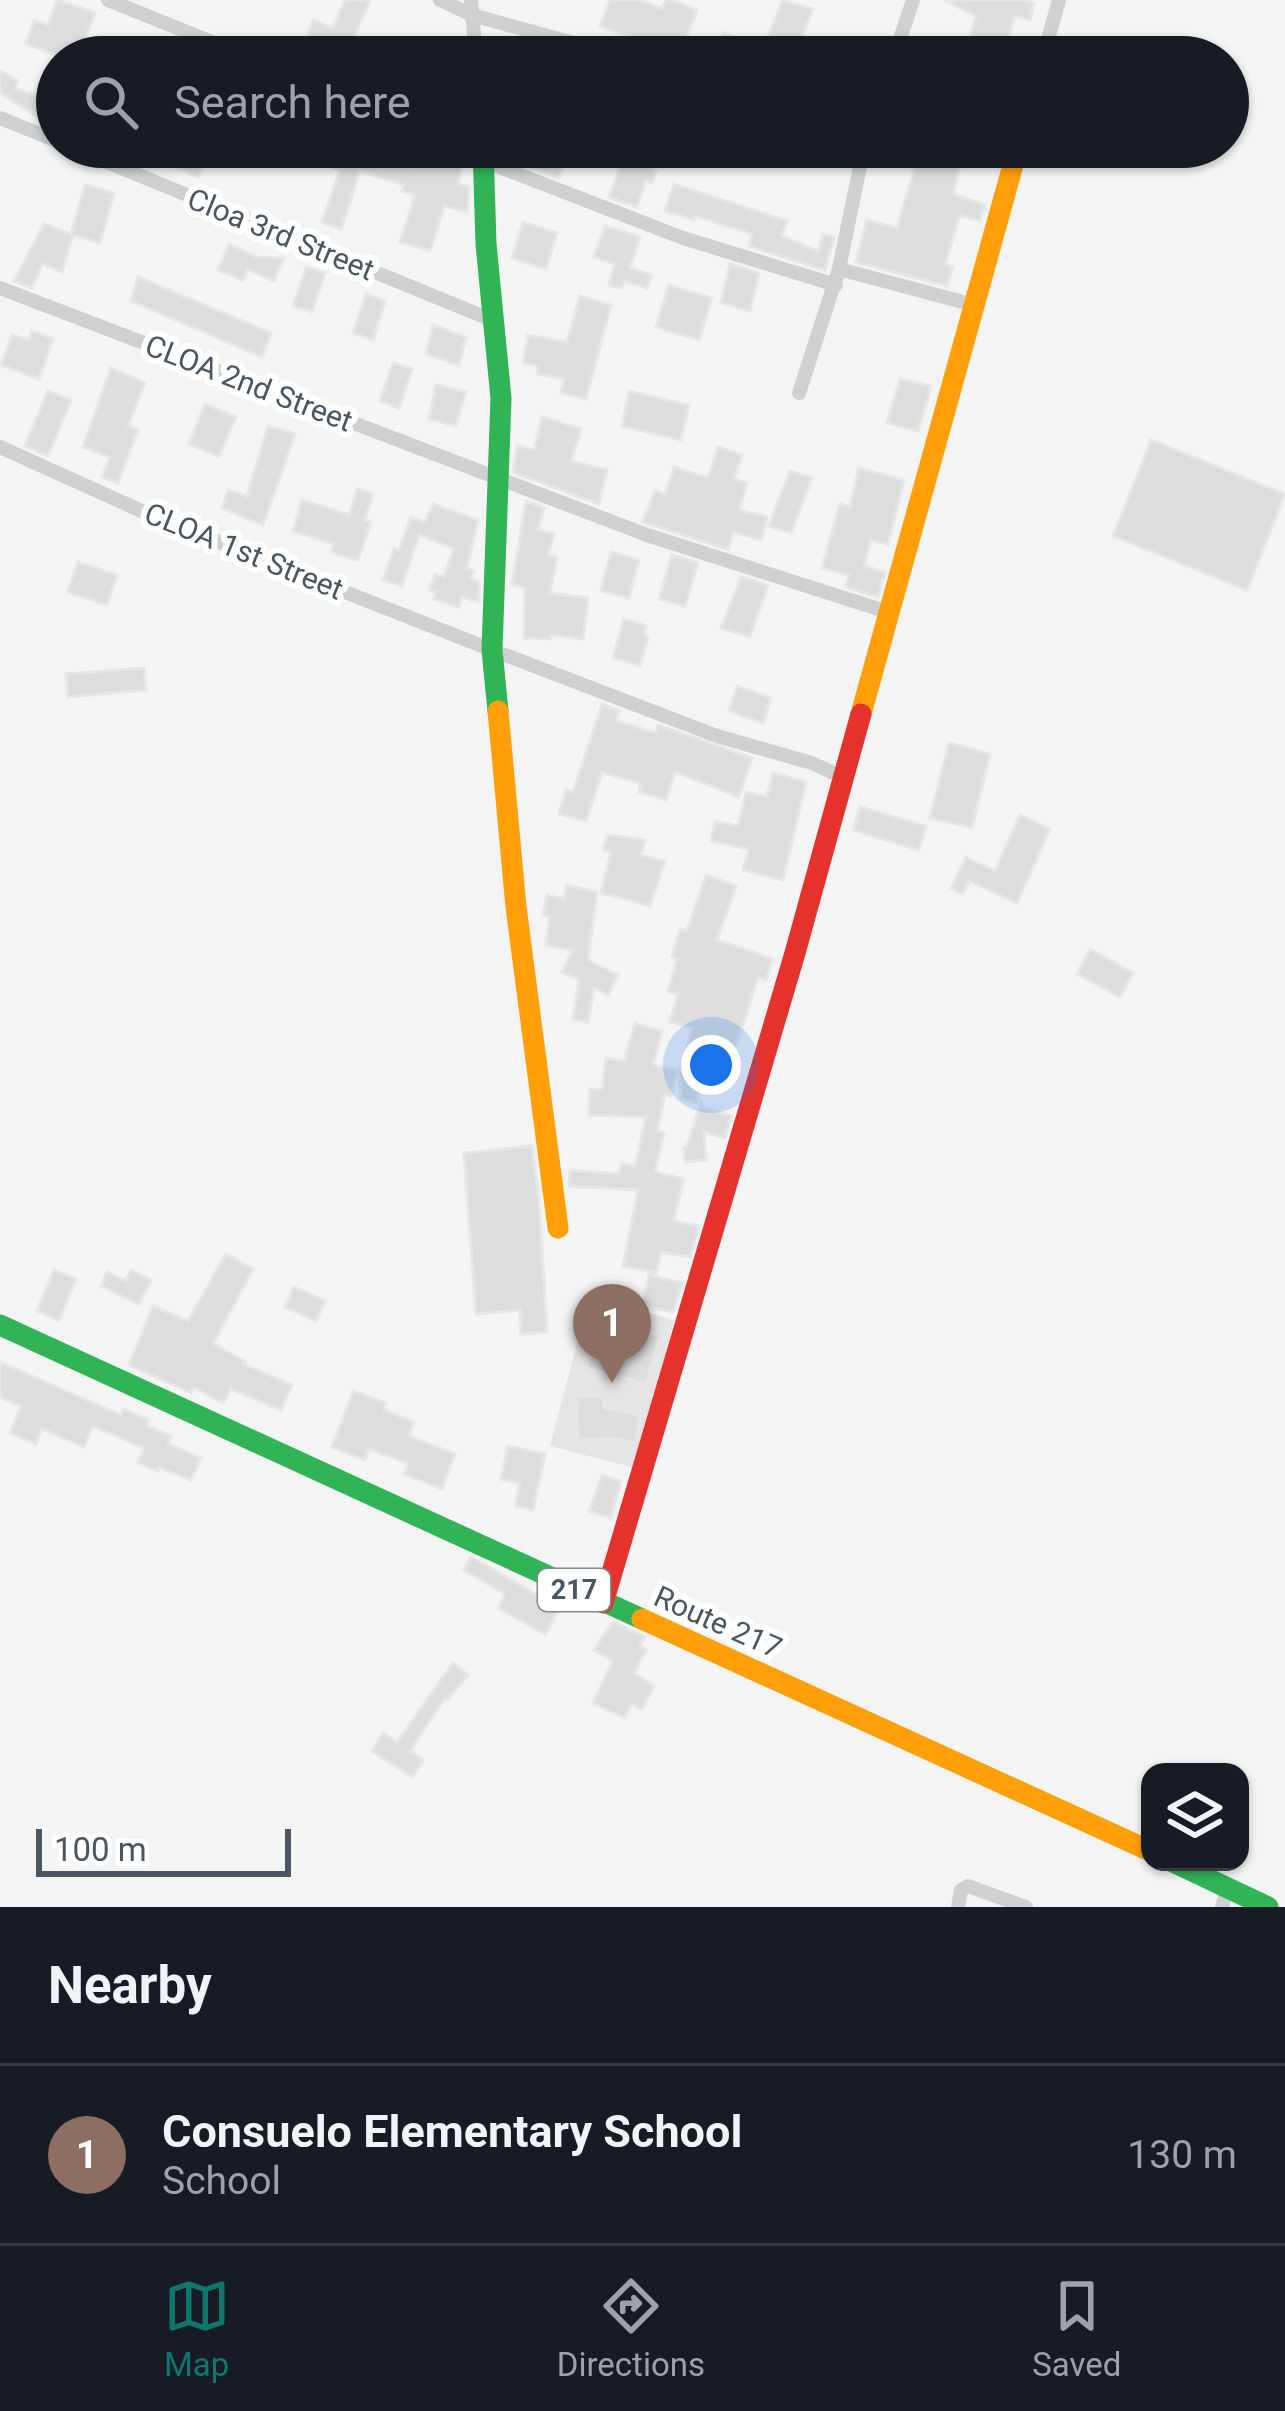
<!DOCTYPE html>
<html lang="en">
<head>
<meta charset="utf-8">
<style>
  body { margin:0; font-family:Roboto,sans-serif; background:#242831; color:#f1f3f6 }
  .controls { position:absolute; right:36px; bottom:36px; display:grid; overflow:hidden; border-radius:24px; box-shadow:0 3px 9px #0004 }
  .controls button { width:108px; height:108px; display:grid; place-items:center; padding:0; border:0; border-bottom:3px solid #363941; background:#171b24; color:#f1f3f6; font:60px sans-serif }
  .scale { position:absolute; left:36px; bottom:30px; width:255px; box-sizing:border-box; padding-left:12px; border:6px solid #4a5661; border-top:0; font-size:33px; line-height:42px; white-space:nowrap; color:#4a5661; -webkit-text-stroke:9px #fff; paint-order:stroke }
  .you { position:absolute; left:711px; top:1065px; width:42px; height:42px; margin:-30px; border:9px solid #fff; border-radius:50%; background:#1a73e8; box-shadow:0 0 0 18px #1a73e833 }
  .badge { display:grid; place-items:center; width:78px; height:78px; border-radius:50%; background:#0f766e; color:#fff; font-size:39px; font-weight:700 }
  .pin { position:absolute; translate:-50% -99px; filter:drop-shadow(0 3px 6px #0008) }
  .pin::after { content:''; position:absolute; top:63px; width:42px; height:36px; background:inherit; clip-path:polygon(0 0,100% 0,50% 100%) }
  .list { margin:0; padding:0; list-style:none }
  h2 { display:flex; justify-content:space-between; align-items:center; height:156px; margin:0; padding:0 48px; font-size:51px }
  h2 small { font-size:39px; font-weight:400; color:#9ea1a6 }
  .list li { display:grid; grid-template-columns:78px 1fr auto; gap:36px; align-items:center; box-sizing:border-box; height:180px; padding:0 48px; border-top:3px solid #363941 }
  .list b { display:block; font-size:45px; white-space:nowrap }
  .list p { margin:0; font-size:39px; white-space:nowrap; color:#9ea1a6 }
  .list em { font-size:39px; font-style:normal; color:#9ea1a6 }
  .icon { flex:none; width:66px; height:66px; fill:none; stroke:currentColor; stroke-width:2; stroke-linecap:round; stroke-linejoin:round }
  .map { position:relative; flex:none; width:1285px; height:1907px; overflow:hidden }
  .search { position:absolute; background:#171b24; box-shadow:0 3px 9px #0004; left:36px; right:36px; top:36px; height:132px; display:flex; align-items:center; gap:30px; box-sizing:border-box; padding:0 42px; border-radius:66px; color:#9ea1a6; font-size:45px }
  .sheet { height:336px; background:#171b24 }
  nav { display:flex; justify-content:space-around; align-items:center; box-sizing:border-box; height:168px; border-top:3px solid #363941; background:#171b24; font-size:33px; color:#9ea1a6 }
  nav a { display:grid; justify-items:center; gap:6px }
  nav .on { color:#0f766e }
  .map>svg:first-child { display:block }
</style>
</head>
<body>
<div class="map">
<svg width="1285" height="1907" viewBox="0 0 1285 1907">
  <rect width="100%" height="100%" fill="#f4f4f4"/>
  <polygon fill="#e6e5e6" points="589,1297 674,1320 635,1468 550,1446"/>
  <g fill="#ddddde" stroke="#e5e6e7" stroke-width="3">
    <polygon points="57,0 95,13 78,57 62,57 26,44 34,20 48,25"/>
    <polygon points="345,0 370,0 353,40 392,57 338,57 339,54 305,42 313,20 333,28"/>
    <polygon points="610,0 641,0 662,9 666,0 671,0 697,10 685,40 717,51 723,33 759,46 762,39 766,41 783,0 813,9 798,47 782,41 778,53 785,57 686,57 600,26"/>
    <polygon points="944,0 1024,0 1034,3 1030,20 1015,16 1002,57 975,57 964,54 976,16"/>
    <polygon points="0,71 18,81 15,88 44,98 37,116 0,93"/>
    <polygon points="130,147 211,147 198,177"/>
    <polygon points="320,147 344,147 408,167 413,147 466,147 458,184 469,187 467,212 444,206 430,251 400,242 415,195 402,191 404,185 360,171 341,229 322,222 340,170 316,162"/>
    <polygon points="498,147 571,147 559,178 498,154"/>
    <polygon points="929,147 943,147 939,159 960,166 953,194 985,205 980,221 960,215 945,264 953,267 947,286 856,262 867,220 897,228 919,153 926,155"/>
    <polygon points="623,159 656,171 652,183 646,181 637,207 609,197"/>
    <polygon points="674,184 787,221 782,236 810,248 818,251 823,234 834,237 825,270 749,246 752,234 695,216 694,220 665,211"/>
    <polygon points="85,185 114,193 100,243 73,235 62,272 42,264 32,288 14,281 44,224 71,234"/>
    <polygon points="523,222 557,233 546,269 512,258"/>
    <polygon points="605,226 640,237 630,268 652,275 647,288 624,281 622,288 609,285 615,264 594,257"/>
    <polygon points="229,244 256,257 284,258 274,281 247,269 243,280 218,270"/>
    <polygon points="730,264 759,273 750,311 721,303"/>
    <polygon points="306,267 325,273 312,312 293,306"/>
    <polygon points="138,277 271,333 262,357 131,301"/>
    <polygon points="669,285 712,298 699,340 656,327"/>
    <polygon points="366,294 385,301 373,340 353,333"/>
    <polygon points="580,296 611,305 586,399 561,393 564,379 537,374 538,366 523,363 528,335 567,342"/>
    <polygon points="433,325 466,337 459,365 426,354"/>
    <polygon points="32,331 53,339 39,379 1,365 12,335 29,340"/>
    <polygon points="393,363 412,369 399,408 380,401"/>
    <polygon points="111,368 145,383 128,426 138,430 118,483 102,477 110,457 83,447"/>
    <polygon points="900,379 931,386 918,431 887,423"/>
    <polygon points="436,385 466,392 456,426 429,419"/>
    <polygon points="48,391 71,400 48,456 25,446"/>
    <polygon points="629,391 689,405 681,440 622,426"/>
    <polygon points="205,404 236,417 219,456 189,444"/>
    <polygon points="542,417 581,429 571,461 607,470 599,504 513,472 517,445 534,450"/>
    <polygon points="268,426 295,434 263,525 222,508 228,490 247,496"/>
    <polygon points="1151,440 1285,494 1247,590 1113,536"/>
    <polygon points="718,447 742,455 734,479 747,483 739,510 767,517 761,540 733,532 728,549 643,522 655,490 665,494 674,467 708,478"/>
    <polygon points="859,468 904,480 888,544 871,540 864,566 885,572 878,597 846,587 849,575 822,568 840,504 850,507"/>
    <polygon points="790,471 812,478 791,533 769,526"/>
    <polygon points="357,489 373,494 365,520 371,522 358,560 331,552 334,544 293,531 302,500 349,515"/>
    <polygon points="526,501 544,508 538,529 554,534 548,555 557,557 550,593 588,598 583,639 551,635 551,639 524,638 525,587 512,585"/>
    <polygon points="433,504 478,520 467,568 474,571 471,579 479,582 479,602 462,597 459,607 434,599 436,592 430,590 435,574 444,577 454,548 419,535 402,586 383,580 394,548 399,550 411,517 425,522"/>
    <polygon points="611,552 639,560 629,598 601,591"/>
    <polygon points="672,555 698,563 685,606 659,599"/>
    <polygon points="78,562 117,575 107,605 68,592"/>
    <polygon points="741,577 768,585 750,637 721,628"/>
    <polygon points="624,619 646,626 644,634 648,637 640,666 613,658"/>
    <polygon points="144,668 146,690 68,697 66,674"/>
    <polygon points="737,686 771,698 763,723 729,711"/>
    <polygon points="602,704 619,711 616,721 656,733 658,725 752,758 739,797 675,772 666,800 639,792 641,784 602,772 586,821 559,814 566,790 573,792"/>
    <polygon points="949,743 990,754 972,828 930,818"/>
    <polygon points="773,773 806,782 783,880 743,870 749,849 711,841 715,821 738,826 746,792 767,797"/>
    <polygon points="860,807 926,826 919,850 853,830"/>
    <polygon points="1020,815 1050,829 1017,903 969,881 963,894 951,888 966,857 995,871"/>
    <polygon points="608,835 645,840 641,855 665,861 650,906 601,893 611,852 603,850"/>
    <polygon points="706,875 736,886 717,940 773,959 766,980 758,977 735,1049 728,1047 719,1079 703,1074 696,1103 681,1099 679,1073 692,1028 670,1022 678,994 668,991 677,959 672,957 680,929 687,931"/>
    <polygon points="567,885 597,892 588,960 618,975 608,995 594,988 588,1022 573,1019 579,980 562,972 573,950 546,945 550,916 543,915 547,895 564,899"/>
    <polygon points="1090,949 1133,973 1120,997 1077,974"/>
    <polygon points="635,1023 662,1031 653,1065 677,1070 671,1096 665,1095 657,1131 664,1133 655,1172 684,1179 673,1221 699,1226 690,1257 661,1252 656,1273 623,1266 638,1190 569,1186 570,1170 619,1174 622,1163 635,1167 646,1117 589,1115 590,1089 602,1090 606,1058 624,1061"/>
    <polygon points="701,1102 703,1107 731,1116 725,1138 704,1132 706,1160 685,1162 684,1147 687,1147"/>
    <polygon points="532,1146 539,1202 547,1332 521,1334 520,1310 476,1314 464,1153"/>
    <polygon points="226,1254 253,1269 213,1344 245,1361 243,1364 292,1385 281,1410 231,1389 223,1403 193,1387 191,1393 129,1365 153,1306 188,1321"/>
    <polygon points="54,1270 76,1279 59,1320 37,1311"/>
    <polygon points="131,1270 151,1280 139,1304 101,1286 107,1272 126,1281"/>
    <polygon points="649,1275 682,1283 673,1312 642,1305"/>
    <polygon points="294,1287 325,1301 316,1321 285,1307"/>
    <polygon points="594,1319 660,1335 646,1384 587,1368 594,1340 589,1339"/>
    <polygon points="0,1362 121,1415 123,1409 149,1420 147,1426 171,1436 168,1444 201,1458 191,1480 159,1467 158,1471 138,1463 144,1448 93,1426 84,1447 42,1429 36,1444 10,1433 21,1406 0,1397"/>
    <polygon points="353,1391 386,1403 384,1410 414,1422 409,1436 455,1454 442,1489 404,1474 408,1463 369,1449 365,1460 332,1447"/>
    <polygon points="603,1396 604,1408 641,1415 635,1443 610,1438 578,1440 576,1397"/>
    <polygon points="508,1446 545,1454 533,1510 515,1506 520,1483 501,1479"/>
    <polygon points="602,1475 621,1481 611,1518 589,1511"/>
    <polygon points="471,1557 560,1608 545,1634 498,1608 505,1594 464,1570"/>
    <polygon points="613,1622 645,1637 640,1646 646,1650 634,1673 654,1686 642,1709 631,1704 624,1718 593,1703 613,1661 594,1650"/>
    <polygon points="453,1663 468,1675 447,1700 445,1698 410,1751 423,1760 412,1777 372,1751 383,1733 397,1742"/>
  </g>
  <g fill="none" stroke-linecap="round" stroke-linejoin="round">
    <g stroke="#ced0d2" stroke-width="14">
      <polyline points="108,0 249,57"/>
      <polyline points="440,0 472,15 624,57"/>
      <polyline points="471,0 476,57"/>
      <polyline points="894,57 913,0"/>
      <polyline points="1043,57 1059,0"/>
      <polyline points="0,118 57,141"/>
      <polyline points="70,147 492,320"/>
      <polyline points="484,161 683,238 836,285"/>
      <polyline points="839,269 864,147"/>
      <polyline points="0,288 647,535 888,612"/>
      <polyline points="799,393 839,269 974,305"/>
      <polyline points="0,447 148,514 492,650 717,736 812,763 844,778"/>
      <polyline points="958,1907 961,1890 968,1886 1026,1907"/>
      <polyline points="1222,1907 1228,1888"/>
    </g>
    <g stroke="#30b455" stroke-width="21">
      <polyline points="483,147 486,244 501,398 492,650 498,711"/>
      <polyline points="0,1325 642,1619"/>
      <polyline points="1173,1862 1268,1907"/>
    </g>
    <g stroke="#ff9f0a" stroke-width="21">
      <polyline points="498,711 516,907 558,1228"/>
      <polyline points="861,714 1018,147"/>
      <polyline points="642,1619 1150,1851"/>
    </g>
    <polyline stroke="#e5322d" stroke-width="21" points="603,1603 795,953 861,714"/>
  </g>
  <g text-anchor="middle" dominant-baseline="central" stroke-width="12" stroke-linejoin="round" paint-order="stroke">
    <rect fill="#fff" stroke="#808990" stroke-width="3" x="538" y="1569" width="72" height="42" rx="9"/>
    <g font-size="27" font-weight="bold" fill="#4a5661">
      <text x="574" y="1590">217</text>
    </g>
    <g font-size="30" fill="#4a5661" stroke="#fff">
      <text transform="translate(281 234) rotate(22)">Cloa 3rd Street</text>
      <text transform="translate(249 383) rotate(21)">CLOA 2nd Street</text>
      <text transform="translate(244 551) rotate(22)">CLOA 1st Street</text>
      <text transform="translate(718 1622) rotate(24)">Route 217</text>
    </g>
  </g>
</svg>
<div class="controls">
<button><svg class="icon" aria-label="layers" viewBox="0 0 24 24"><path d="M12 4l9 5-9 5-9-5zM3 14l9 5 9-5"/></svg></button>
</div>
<div class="scale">100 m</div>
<div class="you"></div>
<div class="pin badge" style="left:612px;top:1383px;background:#8d6e63">1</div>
<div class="search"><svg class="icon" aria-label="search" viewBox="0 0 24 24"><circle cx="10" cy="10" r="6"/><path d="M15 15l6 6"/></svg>Search here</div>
</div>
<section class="sheet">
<h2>Nearby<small></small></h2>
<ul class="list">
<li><span class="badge" style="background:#8d6e63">1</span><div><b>Consuelo Elementary School</b><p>School</p></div><em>130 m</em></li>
</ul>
</section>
<nav>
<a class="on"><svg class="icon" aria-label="map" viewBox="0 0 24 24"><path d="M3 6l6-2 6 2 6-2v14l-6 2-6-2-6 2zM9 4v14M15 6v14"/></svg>Map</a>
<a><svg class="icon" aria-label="directions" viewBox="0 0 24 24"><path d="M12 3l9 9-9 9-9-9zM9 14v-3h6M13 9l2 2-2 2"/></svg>Directions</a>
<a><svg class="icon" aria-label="saved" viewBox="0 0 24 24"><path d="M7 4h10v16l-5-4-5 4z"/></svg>Saved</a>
</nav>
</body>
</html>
